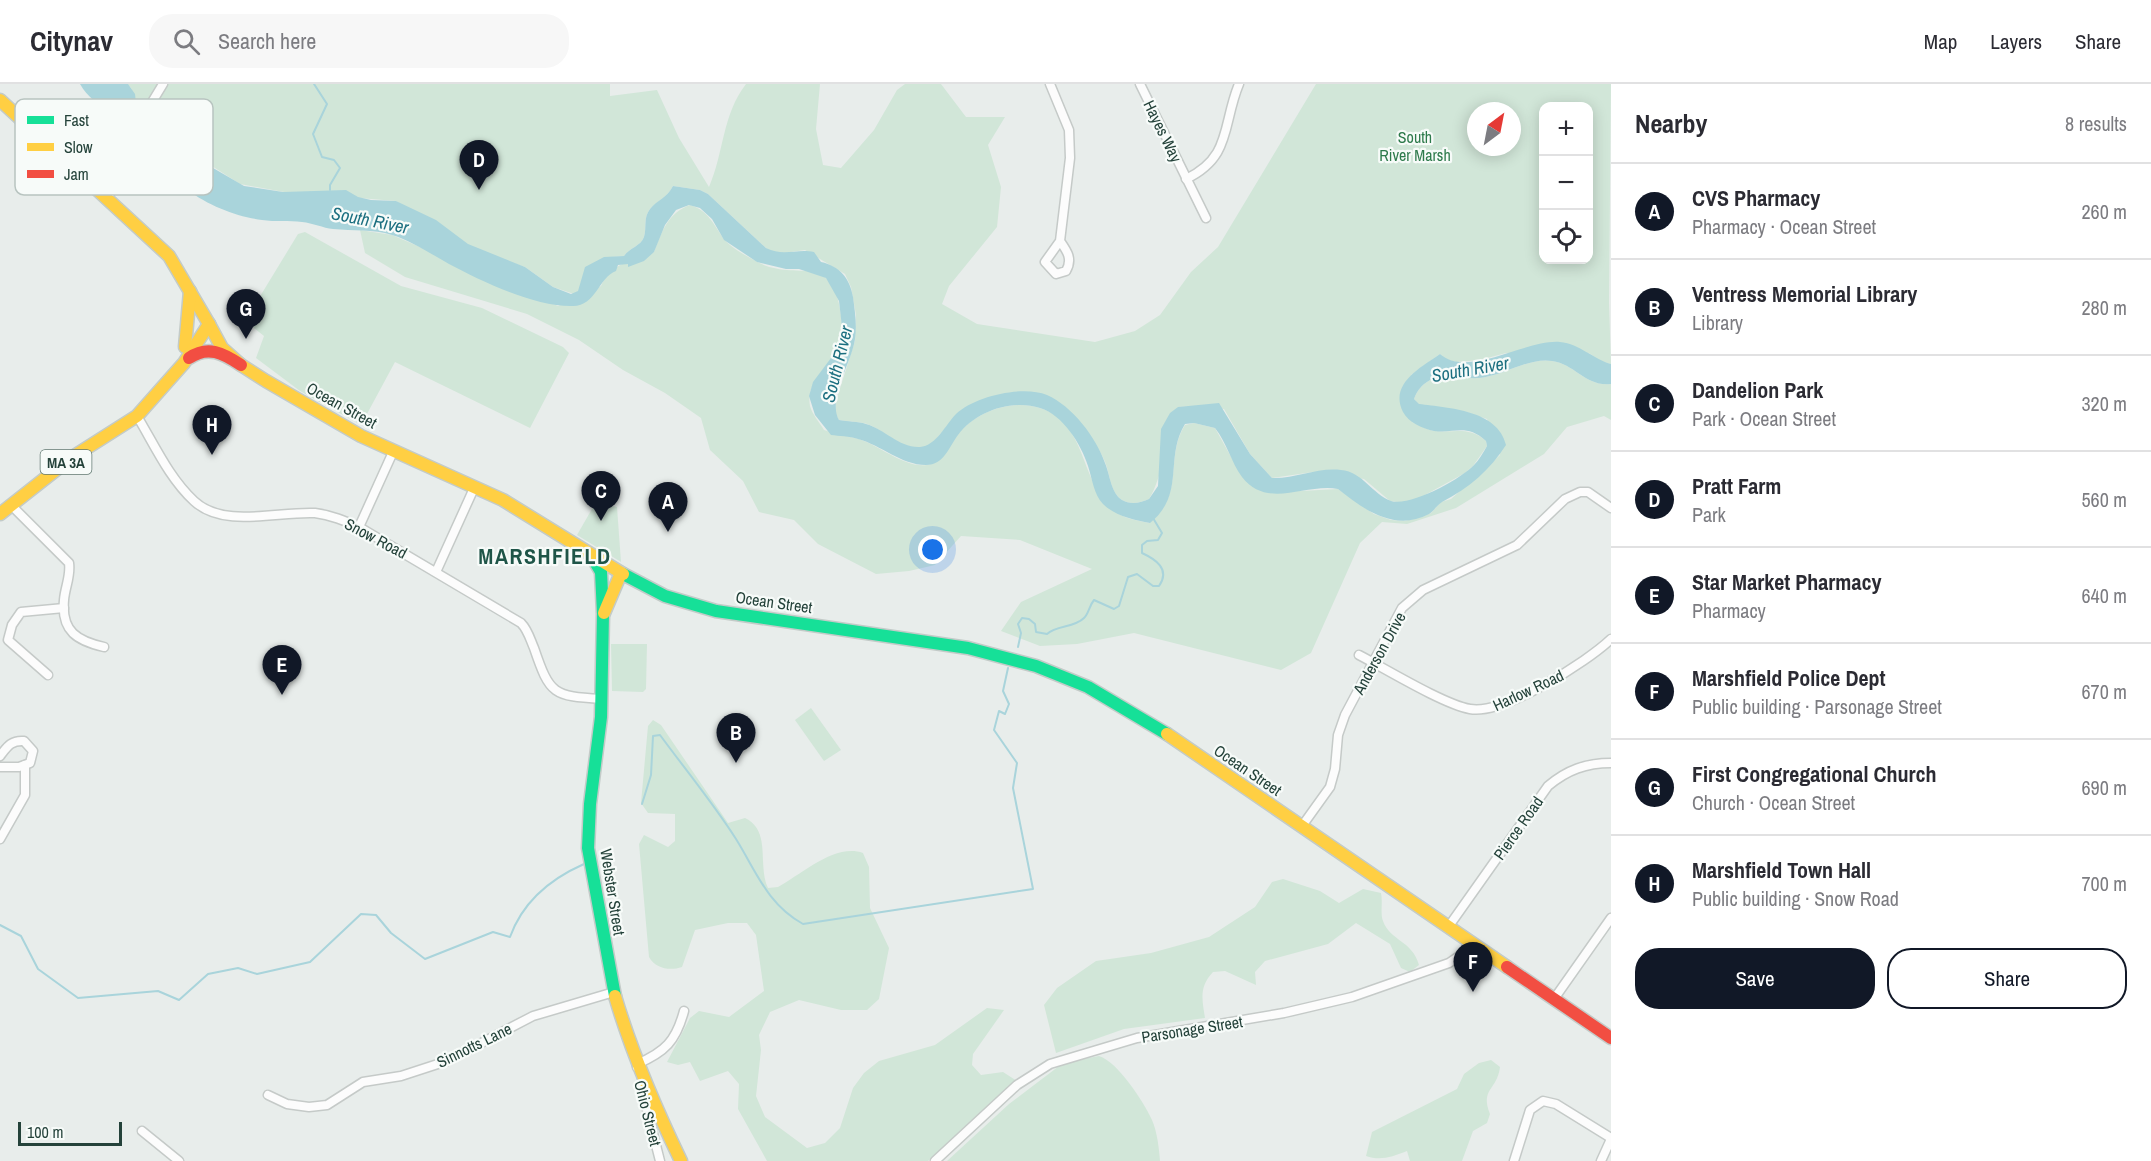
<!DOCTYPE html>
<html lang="en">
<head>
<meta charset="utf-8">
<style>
  body { margin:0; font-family:"Archivo Narrow",sans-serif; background:#f7f7f7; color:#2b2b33 }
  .controls { position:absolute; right:18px; top:18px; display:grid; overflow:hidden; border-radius:12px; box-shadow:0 3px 15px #0003 }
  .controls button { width:54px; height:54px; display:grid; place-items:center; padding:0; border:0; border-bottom:2px solid #e1e1e2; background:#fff; color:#2b2b33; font:30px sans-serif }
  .compass { position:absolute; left:1467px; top:18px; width:54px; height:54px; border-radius:50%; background:#fff; box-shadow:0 3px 15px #0003; rotate:32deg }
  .scale { position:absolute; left:18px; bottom:15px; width:104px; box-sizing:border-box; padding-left:6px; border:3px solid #24423a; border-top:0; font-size:16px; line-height:21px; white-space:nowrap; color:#24423a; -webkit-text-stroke:4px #f7fbf9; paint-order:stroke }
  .you { position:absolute; left:933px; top:466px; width:21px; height:21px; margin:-15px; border:4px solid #fff; border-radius:50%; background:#1a73e8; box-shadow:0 0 0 9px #1a73e833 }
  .badge { display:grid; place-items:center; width:39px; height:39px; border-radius:50%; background:#111827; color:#fff; font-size:20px; font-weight:700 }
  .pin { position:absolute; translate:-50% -50px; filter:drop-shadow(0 2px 3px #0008) }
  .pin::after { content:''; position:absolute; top:32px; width:21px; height:18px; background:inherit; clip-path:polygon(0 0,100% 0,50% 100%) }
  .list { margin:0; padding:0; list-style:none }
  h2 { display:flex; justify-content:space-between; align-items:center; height:78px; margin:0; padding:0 24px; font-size:26px }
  h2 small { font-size:20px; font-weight:400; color:#7c7c81 }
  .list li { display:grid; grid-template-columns:39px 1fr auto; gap:18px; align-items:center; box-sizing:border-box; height:96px; padding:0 24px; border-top:2px solid #e1e1e2 }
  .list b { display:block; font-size:22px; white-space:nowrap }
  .list p { margin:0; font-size:20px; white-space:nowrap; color:#7c7c81 }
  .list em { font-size:20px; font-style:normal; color:#7c7c81 }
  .actions { display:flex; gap:12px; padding:18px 24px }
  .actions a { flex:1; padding:14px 0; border:2px solid #111827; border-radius:24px; text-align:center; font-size:21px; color:#111827 }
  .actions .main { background:#111827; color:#fff }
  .icon { flex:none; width:33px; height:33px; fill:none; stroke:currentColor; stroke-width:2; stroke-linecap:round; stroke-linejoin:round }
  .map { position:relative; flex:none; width:1611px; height:1077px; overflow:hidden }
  header { display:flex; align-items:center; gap:36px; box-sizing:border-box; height:84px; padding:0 30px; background:#fff; border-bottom:2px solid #e1e1e2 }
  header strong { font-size:28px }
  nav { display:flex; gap:33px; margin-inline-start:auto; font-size:21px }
  .search { width:420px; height:54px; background:#f7f7f7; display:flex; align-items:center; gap:15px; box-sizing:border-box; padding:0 21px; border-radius:24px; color:#7c7c81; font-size:22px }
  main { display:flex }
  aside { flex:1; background:#fff }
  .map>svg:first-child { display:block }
</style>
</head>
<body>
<header>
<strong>Citynav</strong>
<div class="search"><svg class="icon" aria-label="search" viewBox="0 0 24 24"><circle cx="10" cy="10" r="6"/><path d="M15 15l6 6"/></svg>Search here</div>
<nav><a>Map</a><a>Layers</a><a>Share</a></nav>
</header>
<main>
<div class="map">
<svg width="1611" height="1077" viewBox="0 0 1611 1077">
  <rect width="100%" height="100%" fill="#e8edeb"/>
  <g fill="#d1e6d8" fill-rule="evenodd">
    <path d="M 127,0 L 610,0 L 610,12 L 657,6 L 679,54 L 709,103 C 724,69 722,31 746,0 L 820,0 L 816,45 L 823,81 L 841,84 L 874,46 L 897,6 L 905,0 L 941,0 L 966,33 L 1005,33 L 988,61 L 1001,103 L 997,143 L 949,202 L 942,220 L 977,240 L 1095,258 L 1135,247 L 1160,231 L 1191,188 L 1218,163 L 1316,0 L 1611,0 L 1609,219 L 1611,280 L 1600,277 L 1589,269 L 1506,269 L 1480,276 L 1457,278 L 1447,276 L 1440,270 L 1411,291 L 1412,338 C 1419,341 1427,346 1435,347 C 1455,349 1469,342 1486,357 L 1487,362 L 1473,382 L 1465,389 L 1414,417 L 1404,419 L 1390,417 L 1364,395 L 1313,388 L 1272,394 L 1250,370 L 1224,325 L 1202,322 L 1178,323 C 1170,348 1161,397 1149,415 C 1141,419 1130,421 1122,416 C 1110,408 1110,390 1105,378 C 1095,353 1071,333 1052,314 L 966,323 C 952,333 944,348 931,360 C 912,376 884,345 867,340 C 858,337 848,338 839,336 L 835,329 L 836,317 L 855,257 L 856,231 L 851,203 L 845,190 L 805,166 L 777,170 L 766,164 L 708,110 L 700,106 L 673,102 C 667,114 658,116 650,125 C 643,134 647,143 644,153 C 641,162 629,164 624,172 L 612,173 L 577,211 L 553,203 L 525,183 L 468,164 L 396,117 L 284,108 L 240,100 L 179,61 L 146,28 L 137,28 L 131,4 ZM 1544,22 L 1588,22 L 1588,176 L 1544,176 ZM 1476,27 L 1512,27 L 1512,63 L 1476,63 Z"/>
    <path d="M 690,121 C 709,127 713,140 724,155 C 730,163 745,171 754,176 C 796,202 835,160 842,239 C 845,280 804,290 810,322 C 812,330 820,339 824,346 C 836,350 848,352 859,355 C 880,362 905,384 927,381 C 945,378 948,362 958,350 C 977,327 1012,315 1040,324 C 1090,339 1079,406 1119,430 C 1127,435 1140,437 1149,439 C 1186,410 1164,374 1185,341 L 1194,339 L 1215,344 L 1235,380 L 1301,407 L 1338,405 L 1374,430 L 1391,436 L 1405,437 L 1431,429 L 1441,418 L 1451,415 L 1500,371 L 1487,335 L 1466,328 L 1419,321 L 1414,315 C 1417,306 1424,298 1433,295 C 1448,290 1464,295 1479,294 C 1503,292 1529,273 1552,277 C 1575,280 1586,303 1611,300 L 1611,336 L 1604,332 L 1567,343 L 1544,370 L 1456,424 L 1407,440 L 1382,438 L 1360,459 L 1311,569 L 1281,586 L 1134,549 L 1077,560 L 1040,562 L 1001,547 L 1021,518 L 1092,485 L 1020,456 L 961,452 L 935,481 L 909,487 L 876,490 L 818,460 L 794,436 L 759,428 L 743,397 L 710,366 L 701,334 L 665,309 L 623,286 L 579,256 L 527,230 L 405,193 L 365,169 L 360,146 L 392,151 L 558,222 L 601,202 C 610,180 634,175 654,168 C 662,147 668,129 690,121 Z"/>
    <polygon points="305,148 401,202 482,224 563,263 569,269 530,344 395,278 361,341 300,307 256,274 264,252 245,237 298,150"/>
    <polygon points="596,418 617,423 621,478 577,451"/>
    <polygon points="611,560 647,560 646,605 643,608 612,607"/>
    <polygon points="811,624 841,666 824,677 795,636"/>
    <path d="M 653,636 L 661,641 L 728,739 L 745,734 C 772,747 757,781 768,804 L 778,803 C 802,790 835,759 863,769 L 869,783 L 870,824 L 889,864 L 879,915 L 867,926 L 841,926 L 799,916 L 770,928 L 759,951 L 761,966 L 756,1012 L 765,1033 L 807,1064 L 825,1059 L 840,1044 L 853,1004 L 864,989 L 879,977 L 935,961 L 987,924 L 1004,926 L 973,970 L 972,981 L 981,991 L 1003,988 L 1017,997 L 928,1077 L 767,1077 L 738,1025 L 739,1000 L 728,987 L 700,997 L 690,978 L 678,981 L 667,978 L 690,934 L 699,927 L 729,933 L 764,907 L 756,851 L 747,839 L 728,839 L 695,846 L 682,883 C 670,887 656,885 649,873 L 639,760 L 644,751 L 668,763 L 675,757 L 675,730 L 648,729 L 641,719 L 648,642 Z"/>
    <path d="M 1283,795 L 1320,807 L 1339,819 L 1363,805 L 1381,809 C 1383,818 1380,830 1383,837 C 1390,857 1412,856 1419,881 L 1410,888 L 1401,884 L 1390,860 L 1356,839 L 1328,860 L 1265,877 L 1255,888 L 1256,901 L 1225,887 L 1213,888 C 1199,903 1202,915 1205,934 L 1124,945 L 1056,969 L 1044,921 L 1057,904 L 1096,877 L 1151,869 L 1209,853 L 1255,823 L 1272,798 Z"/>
    <path d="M 1099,972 C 1118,978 1143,1017 1152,1036 C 1157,1047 1159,1064 1160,1077 L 947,1077 L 1009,1020 L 1063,979 Z"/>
    <path d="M 1491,976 L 1500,983 C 1497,1007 1480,1004 1490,1030 L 1487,1039 L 1473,1047 L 1462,1077 L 1410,1077 L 1407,1067 C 1392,1073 1380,1077 1366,1072 L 1372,1048 L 1457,1005 L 1464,990 L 1479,979 Z"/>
  </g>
  <path fill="#a9d4db" d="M 80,0 L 128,0 L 135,10 L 137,28 L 150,37 L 160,39 L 189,70 L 244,102 L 283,108 L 346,106 L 358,113 L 371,116 L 396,117 L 436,136 L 468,160 L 525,183 L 553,203 L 571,210 L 578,207 L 585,183 L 604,173 L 624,172 C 629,164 641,162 644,153 C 647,143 643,134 650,125 C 657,116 667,114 673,102 L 700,106 L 708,110 L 766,164 C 784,173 797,164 814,168 L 821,178 C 840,182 850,195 853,213 C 855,228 857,241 855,255 C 852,278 827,315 839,336 C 848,338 858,337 866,340 C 885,345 899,364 920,363 C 936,362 946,340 956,330 C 975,312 1023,301 1047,311 C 1072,322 1096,353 1105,379 C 1110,391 1111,409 1122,416 C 1130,421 1141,419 1149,415 L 1158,402 L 1161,345 L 1170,329 L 1178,323 L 1219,319 L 1250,370 L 1272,394 C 1295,395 1318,383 1341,386 C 1363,388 1372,410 1391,417 C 1410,423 1461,395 1474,381 C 1479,376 1483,369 1487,362 L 1486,357 C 1466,339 1455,350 1434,347 C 1423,345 1408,338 1403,328 C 1389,300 1420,284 1440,270 C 1468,295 1526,255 1560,258 C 1580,260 1593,275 1611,280 L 1611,300 C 1586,303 1575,280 1552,277 C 1529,273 1503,292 1479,294 C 1464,295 1448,290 1433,295 C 1424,298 1417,306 1414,315 L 1419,320 C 1449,324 1498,326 1506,361 C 1490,386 1469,404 1442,418 C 1437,421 1434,427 1429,430 C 1395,448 1364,426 1338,405 C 1305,399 1268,426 1242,393 C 1231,378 1227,359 1215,344 L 1194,339 L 1185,340 C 1164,374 1186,410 1150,439 C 1134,436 1115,432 1103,420 C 1094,411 1092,394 1088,382 C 1081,360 1063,331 1040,324 C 1012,315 976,327 958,351 C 949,363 944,381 926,381 C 901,381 881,361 858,355 C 849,352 839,352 831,351 L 815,331 L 809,312 L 813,298 L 840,262 L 842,243 L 839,217 L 826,194 L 799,185 L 786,185 L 757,178 L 724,156 L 712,135 L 700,124 L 689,121 L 676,126 L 665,141 L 654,168 L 644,177 L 628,183 L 628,180 L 618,181 L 616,187 C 598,194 596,222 573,222 C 535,223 481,197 449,180 C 431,170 412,157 392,151 C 373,145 353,147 333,145 C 323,144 313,139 302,138 C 289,136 275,138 262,136 C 215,130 155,96 147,47 C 125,29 95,27 80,0 Z"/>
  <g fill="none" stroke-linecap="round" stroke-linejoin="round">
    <g stroke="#a9d4db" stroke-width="2">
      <polyline points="314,0 327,20 313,50 322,73 334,76 340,84 330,101 330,106"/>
      <path d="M 1018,563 L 1021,549 L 1018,540 L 1022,534 L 1029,535 L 1035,540 L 1036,548 L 1047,550 C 1057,541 1074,544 1084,534 C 1089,529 1089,522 1094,516 L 1114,525 L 1119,522 L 1128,493 L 1137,490 L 1153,502 L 1159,502 C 1171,485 1155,475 1142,469 L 1142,461 L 1147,457 L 1158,456 L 1162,449 L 1153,434"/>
      <path d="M 642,720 L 651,691 L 653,652 L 660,651 C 685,685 713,719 736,755 C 756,787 767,820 803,840 L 1033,805 L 1013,704 L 1017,679 L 994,646 L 999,627 L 1005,630 L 1009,620 L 1003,607 L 1008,584"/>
      <path d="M 0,841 L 21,852 L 38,885 L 78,914 L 158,907 L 179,916 L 208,890 L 238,884 L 257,890 L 310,878 L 361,830 L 376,831 L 391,849 L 425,875 L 493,848 L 510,853 C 523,817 550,795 584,780"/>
    </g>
    <defs>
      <g id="street">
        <path d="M 1050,0 L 1069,46 L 1070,74 L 1060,157 L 1045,178 L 1056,190 L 1066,187 C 1073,175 1067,167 1060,157"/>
        <polyline points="1140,0 1206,134"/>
        <path d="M 1186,95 C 1232,73 1222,41 1239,0"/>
        <polyline points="108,114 146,28 163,0"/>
        <path d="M 137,332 C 154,360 169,394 194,417 C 224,445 278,427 315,429 C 331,431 345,437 359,443 L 521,539 C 528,546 530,555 534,564 C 550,611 553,612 602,615"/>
        <path d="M 11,421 L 69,479 C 71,492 65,503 64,516 C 61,548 78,557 104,563"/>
        <polyline points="359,443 393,368"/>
        <polyline points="436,488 475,402"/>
        <path d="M 1359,571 C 1386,585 1443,620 1470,625 C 1504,631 1587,578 1611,555"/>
        <polyline points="48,591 8,556 12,541 21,528 64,524"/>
        <path d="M 0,672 C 7,663 11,656 24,657 L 33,667 L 30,679 L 19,683 L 0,683"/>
        <polyline points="1302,742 1330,703 1335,685 1338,651 1345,631 1402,524 1423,506 1517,461 1565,415 1580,408 1588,408 1611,424"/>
        <polyline points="0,755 25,711 25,681"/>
        <path d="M 1449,842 L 1548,702 C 1567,686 1586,679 1611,679"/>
        <polyline points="1554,915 1611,834"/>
        <path d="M 637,983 L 637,980 C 665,968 676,957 684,927"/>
        <polyline points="641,1002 660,1077"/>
        <polyline points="268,1011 287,1020 309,1023 327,1021 363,998 401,992 447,977 533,932 614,908"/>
        <polyline points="142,1047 179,1077"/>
        <polyline points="935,1077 1017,1001 1050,980 1137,954 1284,929 1352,913 1449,879 1475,861"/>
        <polyline points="1514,1077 1530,1026 1543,1017 1556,1020 1611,1054"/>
        <polyline points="1601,1077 1611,1055"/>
      </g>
      <g id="fast">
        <polyline points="592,473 601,488 603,530 601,633 590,720 588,764 615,912"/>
        <polyline points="623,490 665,512 716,527 968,564 1036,582 1088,603 1167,650"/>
      </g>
      <g id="slow">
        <polyline points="0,16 169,172 209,240"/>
        <polyline points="209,240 222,264 241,281 266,297 361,352 503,416 623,490"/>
        <polyline points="185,263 190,207"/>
        <polyline points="0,430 71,374 137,332 184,279 209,240"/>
        <polyline points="604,529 621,489"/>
        <polyline points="1167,650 1507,883"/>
        <path d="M 615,912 C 632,970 655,1023 681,1077"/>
      </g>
      <g id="jam">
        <path d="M 189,274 C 208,261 223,269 241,281"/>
        <polyline points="1507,883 1611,954"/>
      </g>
    </defs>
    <use href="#street" stroke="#c5cac8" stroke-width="11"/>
    <use href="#fast" stroke="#c3cbc8" stroke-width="15"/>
    <use href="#slow" stroke="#c3cbc8" stroke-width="15"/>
    <use href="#jam" stroke="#c3cbc8" stroke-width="15"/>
    <use href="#street" stroke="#fcfcfc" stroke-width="8"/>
    <use href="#fast" stroke="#16e098" stroke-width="12"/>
    <use href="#slow" stroke="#ffcf43" stroke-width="12"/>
    <use href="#jam" stroke="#f24e42" stroke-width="12"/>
  </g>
  <g text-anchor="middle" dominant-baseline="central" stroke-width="4.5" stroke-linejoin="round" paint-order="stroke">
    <rect fill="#f7fbf9" stroke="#637a73" stroke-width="1.5" x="40.5" y="366" width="51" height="24" rx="4.5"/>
    <g font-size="15" font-weight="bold" fill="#24423a">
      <text x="66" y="378">MA 3A</text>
    </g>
    <g font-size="16" fill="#24423a" stroke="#f7fbf9">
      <text transform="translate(1163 47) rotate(64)">Hayes Way</text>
      <text transform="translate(342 321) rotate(29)">Ocean Street</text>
      <text transform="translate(376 454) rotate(28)">Snow Road</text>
      <text transform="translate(774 518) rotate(8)">Ocean Street</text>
      <text transform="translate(1379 569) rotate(-61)">Anderson Drive</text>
      <text transform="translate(1528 606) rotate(-25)">Harlow Road</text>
      <text transform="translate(1248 686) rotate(34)">Ocean Street</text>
      <text transform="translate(1518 744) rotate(-55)">Pierce Road</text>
      <text transform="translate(613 808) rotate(81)">Webster Street</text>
      <text transform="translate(1192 945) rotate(-9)">Parsonage Street</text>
      <text transform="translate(474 961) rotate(-26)">Sinnotts Lane</text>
      <text transform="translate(648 1029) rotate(76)">Ohio Street</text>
    </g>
    <g font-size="16" fill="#2d7a4b" stroke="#f7fbf9">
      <text x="1415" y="53">South<tspan x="1415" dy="18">River Marsh</tspan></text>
    </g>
    <g font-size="18" font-style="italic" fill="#1c6f80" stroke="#f7fbf9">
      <text transform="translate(370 136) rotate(11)">South River</text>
      <text transform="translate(837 280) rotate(-76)">South River</text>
      <text transform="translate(1470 285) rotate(-10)">South River</text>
    </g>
    <g font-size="22" font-weight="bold" letter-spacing="1.5" fill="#1f5548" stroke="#f7fbf9">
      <text x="545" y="472">MARSHFIELD</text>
    </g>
  </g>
  <rect x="15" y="15" width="198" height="96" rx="9" fill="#f7fbf9" stroke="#b8c4c0" stroke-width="1.5"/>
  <rect x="27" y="32" width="27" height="8" fill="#16e098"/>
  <rect x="27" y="59" width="27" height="8" fill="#ffcf43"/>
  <rect x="27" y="86" width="27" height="8" fill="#f24e42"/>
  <g font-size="16" fill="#24423a">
    <text x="64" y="42">Fast</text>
    <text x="64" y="69">Slow</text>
    <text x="64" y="96">Jam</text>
  </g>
</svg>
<div class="controls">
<button>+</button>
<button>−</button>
<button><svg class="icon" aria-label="locate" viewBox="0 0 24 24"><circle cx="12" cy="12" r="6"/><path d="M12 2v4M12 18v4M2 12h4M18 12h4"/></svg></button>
</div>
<svg class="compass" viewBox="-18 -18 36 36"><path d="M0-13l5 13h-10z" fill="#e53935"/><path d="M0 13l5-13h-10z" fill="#7c7c81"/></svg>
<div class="scale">100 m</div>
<div class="you"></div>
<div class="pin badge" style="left:668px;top:448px">A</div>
<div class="pin badge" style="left:736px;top:679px">B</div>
<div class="pin badge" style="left:601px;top:437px">C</div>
<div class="pin badge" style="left:479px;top:106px">D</div>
<div class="pin badge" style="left:282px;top:611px">E</div>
<div class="pin badge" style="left:1473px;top:908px">F</div>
<div class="pin badge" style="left:246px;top:255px">G</div>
<div class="pin badge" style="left:212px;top:371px">H</div>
</div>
<aside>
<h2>Nearby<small>8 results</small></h2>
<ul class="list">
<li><span class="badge">A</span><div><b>CVS Pharmacy</b><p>Pharmacy · Ocean Street</p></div><em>260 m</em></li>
<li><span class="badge">B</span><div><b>Ventress Memorial Library</b><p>Library</p></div><em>280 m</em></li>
<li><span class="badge">C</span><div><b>Dandelion Park</b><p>Park · Ocean Street</p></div><em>320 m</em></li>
<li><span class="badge">D</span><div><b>Pratt Farm</b><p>Park</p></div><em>560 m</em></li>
<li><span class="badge">E</span><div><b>Star Market Pharmacy</b><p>Pharmacy</p></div><em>640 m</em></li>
<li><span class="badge">F</span><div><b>Marshfield Police Dept</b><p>Public building · Parsonage Street</p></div><em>670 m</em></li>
<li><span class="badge">G</span><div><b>First Congregational Church</b><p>Church · Ocean Street</p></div><em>690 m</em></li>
<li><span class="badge">H</span><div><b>Marshfield Town Hall</b><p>Public building · Snow Road</p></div><em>700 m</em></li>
</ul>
<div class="actions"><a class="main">Save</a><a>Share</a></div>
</aside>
</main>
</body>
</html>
